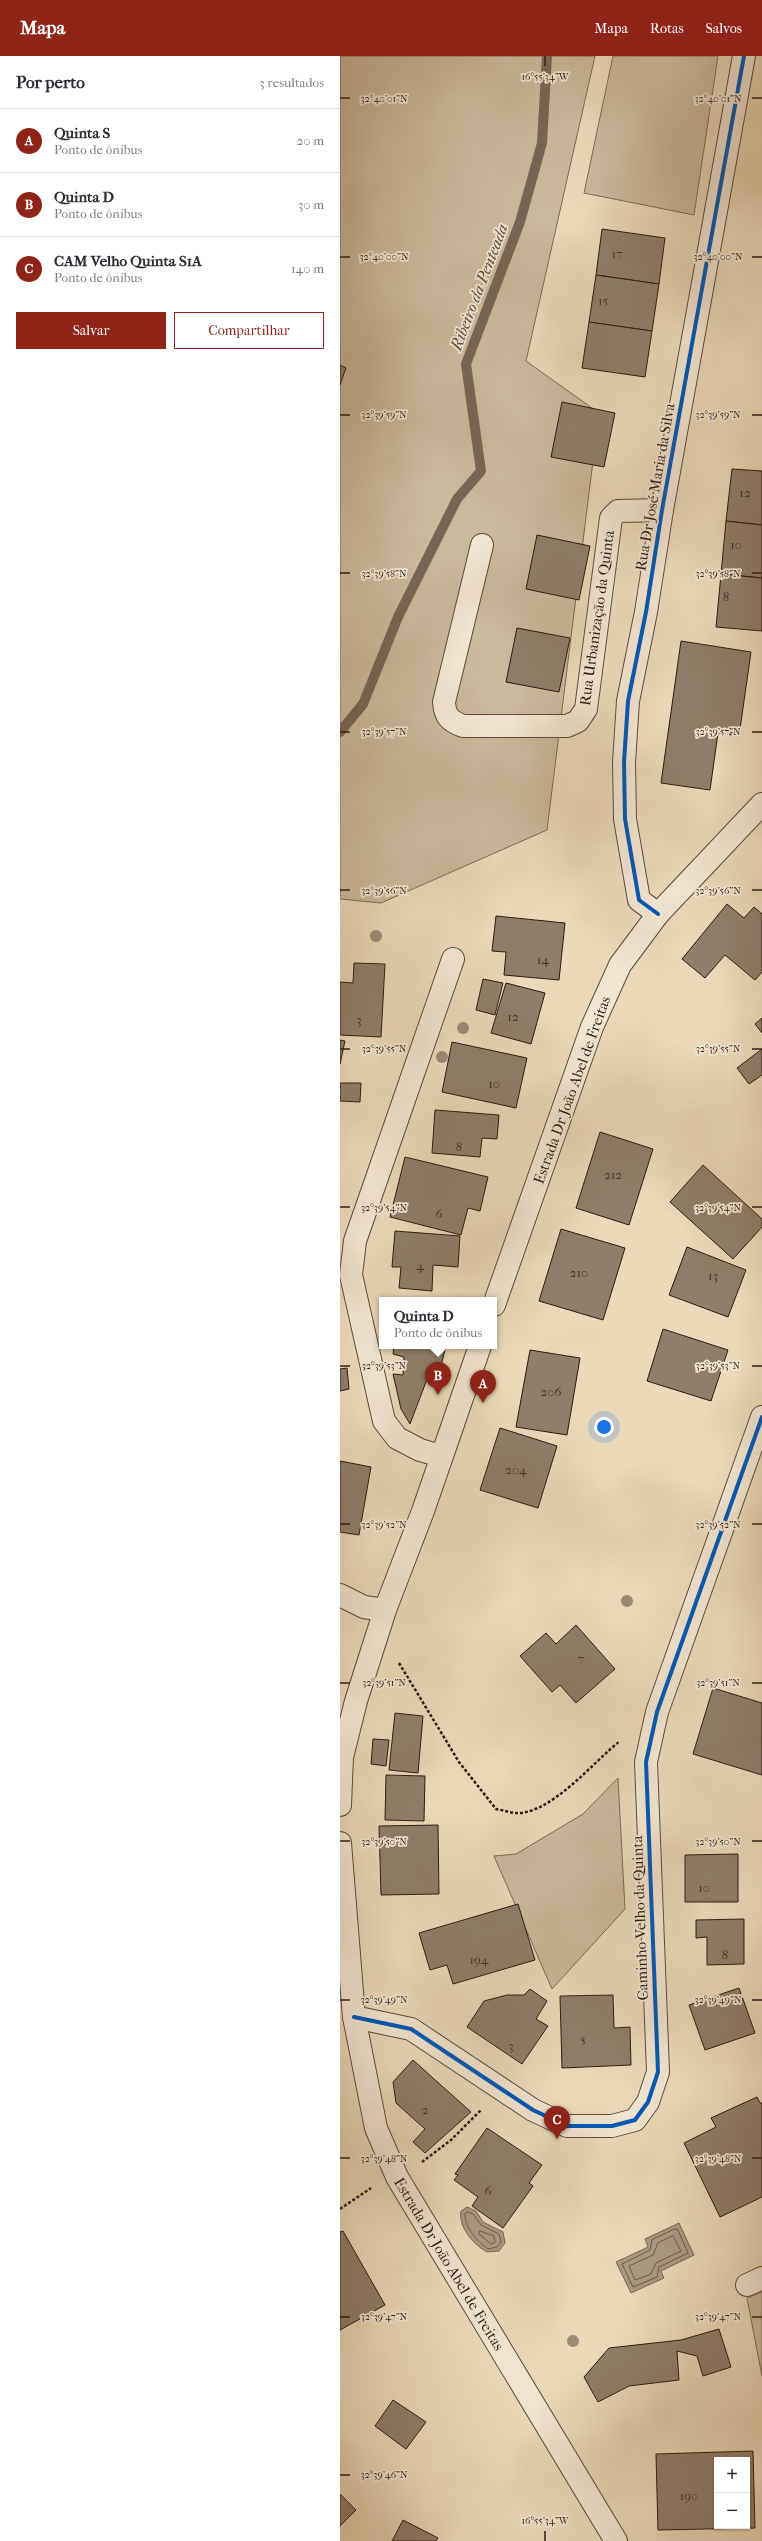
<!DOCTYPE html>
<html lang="pt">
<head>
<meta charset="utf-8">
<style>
  body { margin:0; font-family:"IM FELL French Canon",serif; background:#f7f7f7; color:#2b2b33 }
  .controls { position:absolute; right:12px; bottom:12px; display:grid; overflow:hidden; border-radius:0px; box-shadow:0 1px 3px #0004 }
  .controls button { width:36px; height:36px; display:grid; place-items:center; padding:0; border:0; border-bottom:1px solid #e1e1e2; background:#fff; color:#2b2b33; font:20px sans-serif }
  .you { position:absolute; left:264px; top:1371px; width:14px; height:14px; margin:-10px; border:3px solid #fff; border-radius:50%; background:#1a73e8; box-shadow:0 0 0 6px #1a73e833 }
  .badge { display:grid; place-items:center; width:26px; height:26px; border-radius:50%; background:#8f2418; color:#fff; font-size:13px; font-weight:700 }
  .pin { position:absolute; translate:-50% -33px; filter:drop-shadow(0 1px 2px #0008) }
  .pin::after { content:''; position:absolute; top:21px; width:14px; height:12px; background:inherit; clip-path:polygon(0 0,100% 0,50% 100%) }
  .popup { position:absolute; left:39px; top:1241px; width:118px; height:52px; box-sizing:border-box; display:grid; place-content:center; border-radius:0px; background:#fff; filter:drop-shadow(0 1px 3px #0005); font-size:13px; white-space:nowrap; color:#7c7c81 }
  .popup b { font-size:15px; color:#2b2b33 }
  .popup::after { content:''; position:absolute; left:50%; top:100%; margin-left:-8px; border:8px solid transparent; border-top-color:#fff }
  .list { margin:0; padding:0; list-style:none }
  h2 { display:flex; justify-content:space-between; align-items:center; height:52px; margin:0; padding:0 16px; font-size:17px }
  h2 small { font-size:13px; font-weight:400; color:#7c7c81 }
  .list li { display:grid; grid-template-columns:26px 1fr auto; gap:12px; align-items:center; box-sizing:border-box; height:64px; padding:0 16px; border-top:1px solid #e1e1e2 }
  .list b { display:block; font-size:15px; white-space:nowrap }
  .list p { margin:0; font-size:13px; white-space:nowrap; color:#7c7c81 }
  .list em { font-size:13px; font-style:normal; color:#7c7c81 }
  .actions { display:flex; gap:8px; padding:12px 16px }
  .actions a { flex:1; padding:9px 0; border:1px solid #8f2418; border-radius:0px; text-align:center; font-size:14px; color:#8f2418 }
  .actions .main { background:#8f2418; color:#fff }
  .map { position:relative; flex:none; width:422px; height:2485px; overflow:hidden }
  header { display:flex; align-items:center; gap:24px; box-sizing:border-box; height:56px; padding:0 20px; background:#8f2418; color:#fff }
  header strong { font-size:19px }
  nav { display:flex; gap:22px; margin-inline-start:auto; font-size:14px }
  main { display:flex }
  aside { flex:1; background:#fff }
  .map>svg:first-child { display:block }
</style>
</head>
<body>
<header>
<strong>Mapa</strong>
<nav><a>Mapa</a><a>Rotas</a><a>Salvos</a></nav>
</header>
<main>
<aside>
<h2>Por perto<small>3 resultados</small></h2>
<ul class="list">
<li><span class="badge">A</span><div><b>Quinta S</b><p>Ponto de ônibus</p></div><em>20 m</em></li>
<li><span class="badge">B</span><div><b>Quinta D</b><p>Ponto de ônibus</p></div><em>30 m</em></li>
<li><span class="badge">C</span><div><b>CAM Velho Quinta S1A</b><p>Ponto de ônibus</p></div><em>140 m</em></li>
</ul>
<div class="actions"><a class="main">Salvar</a><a>Compartilhar</a></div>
</aside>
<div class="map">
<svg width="422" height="2485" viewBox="0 0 422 2485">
  <rect width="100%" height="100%" fill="#ebd9b9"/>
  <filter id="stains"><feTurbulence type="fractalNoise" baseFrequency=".005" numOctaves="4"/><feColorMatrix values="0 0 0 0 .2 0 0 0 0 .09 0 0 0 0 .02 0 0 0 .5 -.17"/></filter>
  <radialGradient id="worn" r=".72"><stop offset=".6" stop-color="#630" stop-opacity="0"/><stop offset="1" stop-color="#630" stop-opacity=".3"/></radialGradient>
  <g fill="#cbb99d" stroke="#7c6a58">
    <polygon points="0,0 255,0 186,305 259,357 207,774 41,847 0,843"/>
    <polygon points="273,0 378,0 354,159 244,137"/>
    <polygon points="278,1722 285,1853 212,1933 154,1800 176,1798 243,1758"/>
    <polygon points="422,2236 422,2320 407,2242"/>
  </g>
  <g fill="#aa9881" stroke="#786655">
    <path d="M 127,2151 L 136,2155 L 143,2166 L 163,2176 L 165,2187 L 159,2195 L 147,2196 C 134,2189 118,2171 121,2155 Z"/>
    <polygon points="339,2167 354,2199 321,2215 324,2222 291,2237 276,2206 308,2191 305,2183"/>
  </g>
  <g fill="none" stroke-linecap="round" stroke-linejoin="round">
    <g stroke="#6b5a4a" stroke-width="1">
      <path d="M 128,2156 L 133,2158 L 141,2169 L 159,2178 L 161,2186 L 157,2191 L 148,2193 C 138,2186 124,2171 125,2158 Z"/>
      <polygon points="335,2173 338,2174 348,2197 319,2211 317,2221 293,2231 282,2208 310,2194 312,2184"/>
      <polygon points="140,2175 154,2180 155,2186 151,2188 139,2178"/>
      <polygon points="333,2180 341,2195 316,2207 311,2218 295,2224 289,2210 313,2199 318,2187"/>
    </g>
    <polyline stroke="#786655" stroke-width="10" points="0,676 23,648 58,561 117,443 141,415 126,308 180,166 202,87 207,0"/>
  </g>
  <g fill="#8f7e6a" stroke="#2c1b14" fill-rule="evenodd">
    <polygon points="262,173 325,182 319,228 256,219"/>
    <polygon points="256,219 319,228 312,275 249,266"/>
    <polygon points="249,266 312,275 305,321 242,312"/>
    <polygon points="0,309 6,312 0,329"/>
    <polygon points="222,346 275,357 264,411 211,401"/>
    <polygon points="392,413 422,415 422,469 386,465"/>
    <polygon points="386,465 422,469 422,522 381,518"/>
    <polygon points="197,479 250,490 239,544 186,533"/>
    <polygon points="381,518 422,522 422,575 376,571"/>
    <polygon points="177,572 230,582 219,636 166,626"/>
    <polygon points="341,585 411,596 399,680 378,677 370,734 321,727"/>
    <polygon points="387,848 404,862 414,851 422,858 422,916 415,924 385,899 365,922 342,903"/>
    <polygon points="156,860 225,867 219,924 164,919 166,896 152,895"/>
    <polygon points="14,907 45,908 41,981 0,979 0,926 13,927"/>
    <polygon points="143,923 163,927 155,959 136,954"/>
    <polygon points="166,927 205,937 191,988 151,977"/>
    <polygon points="422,962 422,977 415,968"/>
    <polygon points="0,984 5,985 0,1008"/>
    <polygon points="112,986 187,1002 176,1052 102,1036"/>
    <polygon points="422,993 422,1019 409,1028 397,1012"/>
    <polygon points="0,1027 21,1027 20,1046 0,1045"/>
    <polygon points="95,1054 159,1059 157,1083 142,1082 140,1101 92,1097"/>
    <polygon points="260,1076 313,1093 289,1169 236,1152"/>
    <polygon points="65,1101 148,1121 140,1155 128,1152 121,1179 50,1161"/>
    <polygon points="363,1109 422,1163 422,1171 393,1203 330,1146"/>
    <polygon points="221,1173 285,1192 263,1264 199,1245"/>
    <polygon points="55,1175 120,1180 118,1211 93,1209 92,1235 59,1232 61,1211 52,1211"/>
    <polygon points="347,1191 406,1214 388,1261 329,1239"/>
    <polygon points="323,1273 388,1294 371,1345 307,1325"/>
    <polygon points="54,1290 106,1290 99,1318 89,1318 70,1368 61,1353 53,1318 63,1319 64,1301 53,1298"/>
    <polygon points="190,1294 240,1302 227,1379 176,1371"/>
    <polygon points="7,1312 9,1333 0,1335 0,1313"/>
    <polygon points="160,1372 217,1390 198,1452 140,1434"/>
    <polygon points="0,1405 31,1411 19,1479 0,1476"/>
    <polygon points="236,1569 275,1613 236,1647 220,1629 212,1636 180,1600 206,1577 216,1588"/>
    <polygon points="373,1632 422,1647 422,1719 353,1698"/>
    <polygon points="55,1657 83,1660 78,1717 49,1714"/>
    <polygon points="33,1683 49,1684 46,1710 31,1708"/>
    <polygon points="46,1719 85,1720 84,1765 45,1764"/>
    <polygon points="98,1769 99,1838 41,1839 39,1770"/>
    <polygon points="398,1798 398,1846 345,1846 345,1799"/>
    <polygon points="178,1848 195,1904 113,1928 107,1909 90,1914 79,1877"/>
    <polygon points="404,1863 404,1908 367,1909 367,1881 356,1882 356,1864"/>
    <polygon points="399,1932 415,1977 365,1994 349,1949"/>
    <polygon points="190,1933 207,1945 196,1963 208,1970 182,2008 127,1971 144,1945 167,1939 184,1939"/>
    <polygon points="273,1939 274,1972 290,1971 291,2009 222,2012 220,1940"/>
    <polygon points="73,2004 131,2056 85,2097 73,2086 85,2073 56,2047 53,2026"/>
    <polygon points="417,2041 420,2047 422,2047 422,2141 380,2161 344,2087 376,2071 371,2062"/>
    <polygon points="147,2072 202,2109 189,2127 193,2130 163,2172 132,2150 138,2141 114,2124 118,2119 115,2118"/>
    <polygon points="3,2175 45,2249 0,2274 0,2176"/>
    <polygon points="379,2273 391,2311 363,2320 357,2300 337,2295 339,2324 289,2330 258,2346 244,2321 269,2292 341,2284"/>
    <polygon points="53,2344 86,2366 66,2393 35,2370"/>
    <path d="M 413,2395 L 415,2472 L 318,2474 L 316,2398 ZM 377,2404 L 407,2404 L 407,2470 L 377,2470 Z"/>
    <polygon points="0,2438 16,2454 0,2470"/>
    <polygon points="63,2464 98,2482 96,2485 52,2485"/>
  </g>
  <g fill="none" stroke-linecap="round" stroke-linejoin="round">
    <defs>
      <g id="minor">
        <path d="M 142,489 L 104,646 C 105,661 110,665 123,670 L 227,670 L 238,665 L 246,653 L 271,462 L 278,455 L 322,454"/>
        <polyline points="318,858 299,844 285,763 284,706 288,645 306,556 322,454 404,0"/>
        <polyline points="154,1249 252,971 280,909 318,858 422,748"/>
        <polyline points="101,1400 80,1394 57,1382 44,1365 11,1219 15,1185 113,903"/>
        <polyline points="0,1539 24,1551 45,1554"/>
        <polyline points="0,1749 2,1701 16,1645 45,1554 83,1455 140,1290"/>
        <polyline points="0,1787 14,1961 36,2072 57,2121 276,2485"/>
        <polyline points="14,1961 71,1973 193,2054 227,2070 272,2070 295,2064 308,2046 318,2016 306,1706 317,1656 422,1361"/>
        <polyline points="407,2229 422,2222"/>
      </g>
    </defs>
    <use href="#minor" stroke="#5c4a3d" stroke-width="24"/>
    <g stroke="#2c1b14" stroke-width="2.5" stroke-dasharray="3 2" stroke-linecap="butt">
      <path d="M 59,1607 L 119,1706 L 156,1753 C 162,1754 168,1756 174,1757 C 210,1760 253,1706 280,1685"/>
      <polyline points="82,2106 111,2084 141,2054"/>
      <polyline points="0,2153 31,2132"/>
    </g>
    <use href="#minor" stroke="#f2e6d2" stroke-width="22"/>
    <defs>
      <g id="cycleway">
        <polyline points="318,858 299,844 285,763 284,706 288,645 306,556 322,454 404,0"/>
        <polyline points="14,1961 71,1973 193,2054 227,2070 272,2070 295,2064 308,2046 318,2016 306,1706 317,1656 422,1361"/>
      </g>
    </defs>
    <use href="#cycleway" stroke="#f2e6d2" stroke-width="6"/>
    <use href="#cycleway" stroke="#0057b8" stroke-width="4"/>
  </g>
  <g fill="#9c8a75">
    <circle cx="36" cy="880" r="6"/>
    <circle cx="123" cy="972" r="6"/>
    <circle cx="102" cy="1001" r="6"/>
    <circle cx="287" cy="1545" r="6"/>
    <circle cx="233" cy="2285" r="6"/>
  </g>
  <path fill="none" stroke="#2c1b14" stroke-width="1.5" d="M 205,0 L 205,10M 0,42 L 10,42M 412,42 L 422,42M 0,201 L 10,201M 412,201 L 422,201M 0,359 L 10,359M 412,359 L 422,359M 0,517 L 10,517M 412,517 L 422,517M 0,676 L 10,676M 412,676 L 422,676M 0,834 L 10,834M 412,834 L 422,834M 0,993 L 10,993M 412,993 L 422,993M 0,1151 L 10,1151M 412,1151 L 422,1151M 0,1310 L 10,1310M 412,1310 L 422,1310M 0,1468 L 10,1468M 412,1468 L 422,1468M 0,1627 L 10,1627M 412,1627 L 422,1627M 0,1785 L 10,1785M 412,1785 L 422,1785M 0,1944 L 10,1944M 412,1944 L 422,1944M 0,2102 L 10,2102M 412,2102 L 422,2102M 0,2261 L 10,2261M 412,2261 L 422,2261M 0,2419 L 10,2419M 205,2475 L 205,2485"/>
  <g text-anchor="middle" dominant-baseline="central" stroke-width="3.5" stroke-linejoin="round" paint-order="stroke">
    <g font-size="13" fill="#45342a">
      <text x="277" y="197">17</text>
      <text x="263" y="244">15</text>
      <text x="405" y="436">12</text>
      <text x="396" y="488">10</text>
      <text x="386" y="540">8</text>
      <text x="203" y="903">14</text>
      <text x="173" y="960">12</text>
      <text x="19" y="963">3</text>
      <text x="154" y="1027">10</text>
      <text x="119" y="1090">8</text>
      <text x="273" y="1118">212</text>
      <text x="99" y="1157">6</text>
      <text x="80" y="1209">4</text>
      <text x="239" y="1216">210</text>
      <text x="373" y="1219">13</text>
      <text x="211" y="1335">206</text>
      <text x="176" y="1413">204</text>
      <text x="241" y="1602">7</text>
      <text x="364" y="1831">10</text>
      <text x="385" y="1898">8</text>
      <text x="139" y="1903">194</text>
      <text x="243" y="1983">5</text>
      <text x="171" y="1989">3</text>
      <text x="85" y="2053">2</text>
      <text x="148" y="2134">6</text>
      <text x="349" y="2439">190</text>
    </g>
    <g font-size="15" fill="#2c1b14" stroke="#f2e6d2">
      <text transform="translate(315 431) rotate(-80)">Rua Dr José Maria da Silva</text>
      <text transform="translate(257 562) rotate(-82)">Rua Urbanização da Quinta</text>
      <text transform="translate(232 1034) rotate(-70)">Estrada Dr João Abel de Freitas</text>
      <text transform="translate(300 1862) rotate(-92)">Caminho Velho da Quinta</text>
      <text transform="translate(109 2208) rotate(59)">Estrada Dr João Abel de Freitas</text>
    </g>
    <g font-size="16" font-style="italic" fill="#5e4d40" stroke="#f2e6d2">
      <text transform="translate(139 231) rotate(-69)">Ribeiro da Penteada</text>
    </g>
  </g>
  <g font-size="10" text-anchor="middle" fill="#2c1b14" stroke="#f2e6d2" stroke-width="3.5" stroke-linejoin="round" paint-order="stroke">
    <text x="205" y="24">16°55'34"W</text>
    <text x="44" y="46">32°40'01"N</text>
    <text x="378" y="46">32°40'01"N</text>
    <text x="44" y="204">32°40'00"N</text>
    <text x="378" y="204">32°40'00"N</text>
    <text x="44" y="362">32°39'59"N</text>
    <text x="378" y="362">32°39'59"N</text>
    <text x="44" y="521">32°39'58"N</text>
    <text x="378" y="521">32°39'58"N</text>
    <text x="44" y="679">32°39'57"N</text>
    <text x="378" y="679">32°39'57"N</text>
    <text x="44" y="838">32°39'56"N</text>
    <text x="378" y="838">32°39'56"N</text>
    <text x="44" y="996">32°39'55"N</text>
    <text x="378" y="996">32°39'55"N</text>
    <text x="44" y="1155">32°39'54"N</text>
    <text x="378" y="1155">32°39'54"N</text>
    <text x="44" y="1313">32°39'53"N</text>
    <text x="378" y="1313">32°39'53"N</text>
    <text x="44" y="1472">32°39'52"N</text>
    <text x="378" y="1472">32°39'52"N</text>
    <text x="44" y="1630">32°39'51"N</text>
    <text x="378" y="1630">32°39'51"N</text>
    <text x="44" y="1789">32°39'50"N</text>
    <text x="378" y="1789">32°39'50"N</text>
    <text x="44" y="1947">32°39'49"N</text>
    <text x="378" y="1947">32°39'49"N</text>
    <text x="44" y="2106">32°39'48"N</text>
    <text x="378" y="2106">32°39'48"N</text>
    <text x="44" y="2264">32°39'47"N</text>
    <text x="378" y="2264">32°39'47"N</text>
    <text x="44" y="2422">32°39'46"N</text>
    <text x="205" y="2468">16°55'34"W</text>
  </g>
  <rect width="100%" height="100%" filter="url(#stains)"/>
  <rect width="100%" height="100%" fill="url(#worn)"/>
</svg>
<div class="controls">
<button>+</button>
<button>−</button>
</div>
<div class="you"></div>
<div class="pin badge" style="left:143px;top:1347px">A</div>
<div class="pin badge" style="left:98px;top:1339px">B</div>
<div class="popup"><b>Quinta D</b>Ponto de ônibus</div>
<div class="pin badge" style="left:217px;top:2083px">C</div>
</div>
</main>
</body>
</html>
